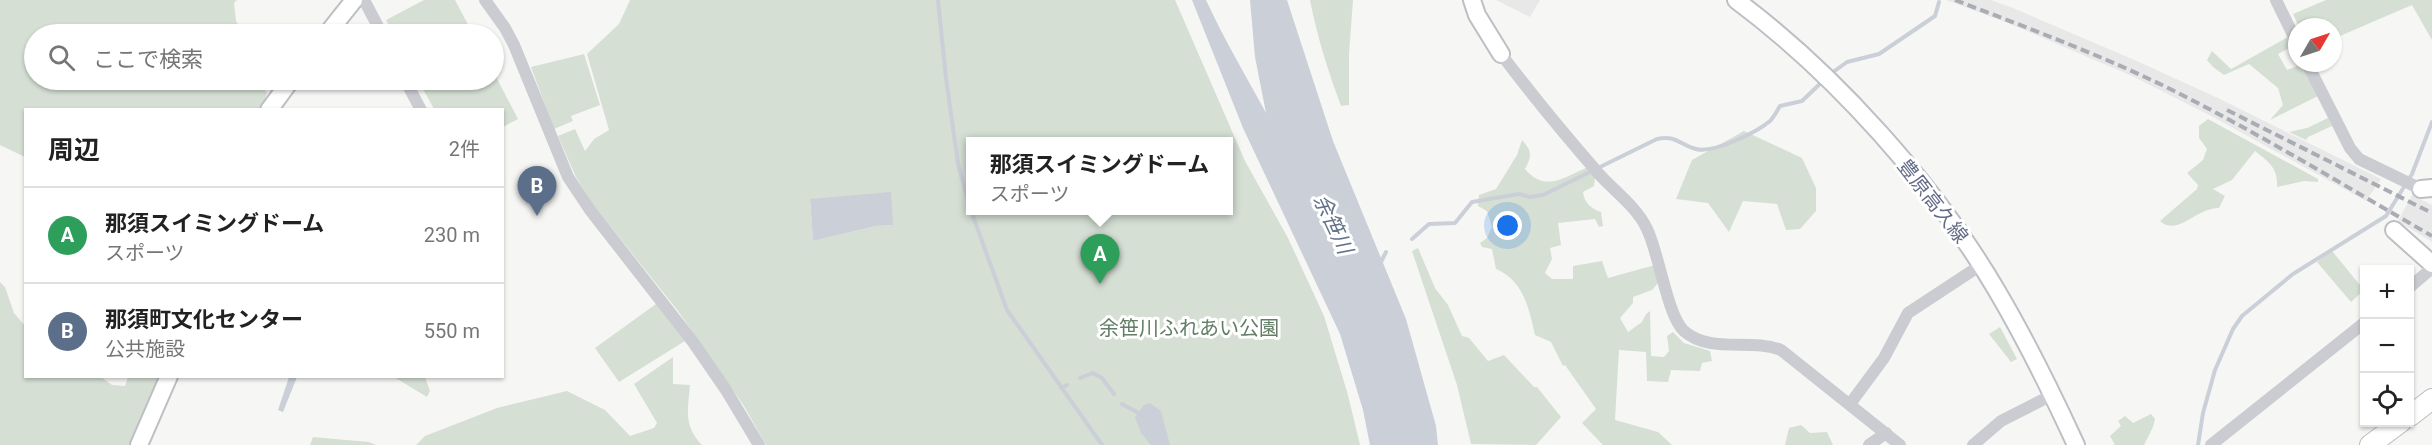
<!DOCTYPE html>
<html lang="ja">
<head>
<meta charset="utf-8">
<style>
  body { margin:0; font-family:Roboto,"Noto Sans JP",sans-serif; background:#f2f2f2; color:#222 }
  .controls { position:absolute; right:18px; bottom:18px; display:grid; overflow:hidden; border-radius:0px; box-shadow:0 2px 4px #0004 }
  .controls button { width:54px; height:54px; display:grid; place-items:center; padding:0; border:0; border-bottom:2px solid #e0e0e0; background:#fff; color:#222; font:30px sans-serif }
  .compass { position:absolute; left:2288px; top:18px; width:54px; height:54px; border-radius:50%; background:#fff; box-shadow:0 2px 4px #0004; rotate:51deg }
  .you { position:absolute; left:1508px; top:226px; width:21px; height:21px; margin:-15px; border:4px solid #fff; border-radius:50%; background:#1a73e8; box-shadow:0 0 0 9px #1a73e833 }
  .badge { display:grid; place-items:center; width:39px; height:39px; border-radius:50%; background:#7e561f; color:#fff; font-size:20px; font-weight:700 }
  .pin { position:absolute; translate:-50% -50px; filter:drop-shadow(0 2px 3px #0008) }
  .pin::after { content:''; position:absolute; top:32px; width:21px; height:18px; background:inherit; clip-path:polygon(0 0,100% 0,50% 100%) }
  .popup { position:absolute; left:966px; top:137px; width:267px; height:78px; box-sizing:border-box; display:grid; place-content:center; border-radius:0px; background:#fff; filter:drop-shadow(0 2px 4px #0005); font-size:20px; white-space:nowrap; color:#767676 }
  .popup b { font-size:22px; color:#222 }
  .popup::after { content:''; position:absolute; left:50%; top:100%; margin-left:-12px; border:12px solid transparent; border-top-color:#fff }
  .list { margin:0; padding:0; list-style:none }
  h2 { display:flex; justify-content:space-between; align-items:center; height:78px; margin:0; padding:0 24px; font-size:26px }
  h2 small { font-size:20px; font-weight:400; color:#767676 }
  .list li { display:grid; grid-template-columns:39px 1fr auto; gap:18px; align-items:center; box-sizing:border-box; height:96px; padding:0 24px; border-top:2px solid #e0e0e0 }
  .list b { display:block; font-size:22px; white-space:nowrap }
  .list p { margin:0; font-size:20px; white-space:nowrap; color:#767676 }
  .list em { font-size:20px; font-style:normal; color:#767676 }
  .icon { flex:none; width:33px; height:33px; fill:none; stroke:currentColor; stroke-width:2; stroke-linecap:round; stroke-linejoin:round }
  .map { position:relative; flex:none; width:2432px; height:445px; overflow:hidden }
  .search { position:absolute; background:#fff; box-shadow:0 2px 4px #0004; left:24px; top:24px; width:480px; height:66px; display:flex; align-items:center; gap:15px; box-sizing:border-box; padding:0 21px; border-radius:33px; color:#767676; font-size:22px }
  .panel { position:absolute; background:#fff; box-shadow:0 2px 4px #0004; left:24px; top:108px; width:480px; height:270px; border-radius:0px }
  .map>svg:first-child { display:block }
</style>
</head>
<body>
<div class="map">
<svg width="2432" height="445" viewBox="0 0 2432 445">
  <rect width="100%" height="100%" fill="#f6f7f4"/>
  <g fill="#e7e8e7">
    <polygon points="1496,0 1540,0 1530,17"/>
    <polygon points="1946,0 1991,0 2013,8 2139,62 2220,99 2381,179 2366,201 2213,117 2132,76 2008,23"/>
    <polygon points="2412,195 2432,205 2432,242 2398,221"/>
  </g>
  <g fill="#d5dfd4" fill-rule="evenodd">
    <polygon points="0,0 237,0 234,3 236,21 244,34 34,34 34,80 254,80 267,92 263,109 26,110 25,157 0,145"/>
    <polygon points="424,0 455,0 473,34 394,34 386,20"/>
    <path d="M 630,0 L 1175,0 L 1245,161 L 1288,238 L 1324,316 L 1348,395 L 1360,445 L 766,445 L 744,406 L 678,311 L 592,203 L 576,177 L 558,136 L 575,129 L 585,151 L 594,139 L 609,130 L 587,54 L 619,24 ZM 971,142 L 1229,142 L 1229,210 L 971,210 ZM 810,200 L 892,225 L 876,226 L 813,241 Z"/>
    <path d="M 1310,0 L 1353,0 L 1349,54 L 1349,105 L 1341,106 C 1328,71 1317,36 1310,0 Z"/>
    <polygon points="2326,0 2432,0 2432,40 2412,5 2333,39 2333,27 2299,27 2293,14"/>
    <polygon points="2288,37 2293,46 2278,54 2287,70 2302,64 2318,96 2270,120 2283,105 2278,88 2249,64 2224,75 2213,67 2207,60 2212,51 2231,69"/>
    <polygon points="584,54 600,105 571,116 573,121 554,129 531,67"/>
    <polygon points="494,73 518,119 503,127 502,110 434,109 418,80 494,80"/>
    <polygon points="2328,118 2332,126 2308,137 2306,140 2289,132 2307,128"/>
    <path d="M 2208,119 L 2318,179 L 2318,182 L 2304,181 L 2277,187 C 2278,168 2269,162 2255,151 L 2232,180 L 2213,189 L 2225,196 L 2219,208 C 2195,208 2178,237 2160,221 L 2197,189 L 2198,185 L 2187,173 L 2203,160 L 2207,149 L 2199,138 L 2199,126 Z"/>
    <polygon points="1744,131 1802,158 1816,188 1816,211 1800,229 1786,230 1777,204 1743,201 1729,232 1708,203 1676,199 1692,160"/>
    <path d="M 1522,140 C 1532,151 1532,156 1525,169 C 1545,193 1565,177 1588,167 L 1595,178 L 1594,186 L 1583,192 C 1584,202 1591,209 1601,212 L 1603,226 L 1599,227 L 1595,219 L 1558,223 L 1561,245 L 1550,248 L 1552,259 L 1545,273 L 1552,279 L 1573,279 L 1573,266 L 1602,261 L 1608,278 L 1655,265 L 1659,282 L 1652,290 L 1633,297 L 1633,303 L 1620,318 L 1628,332 L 1642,322 L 1646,314 L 1650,311 L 1651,356 L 1664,357 L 1669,351 L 1667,336 L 1673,332 L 1684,343 L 1710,351 L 1712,361 L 1702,363 L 1700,371 L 1671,370 L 1668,382 L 1647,381 L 1646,352 L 1619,350 L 1615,420 L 1658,432 L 1672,445 L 1603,445 L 1582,423 L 1596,409 L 1565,365 L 1563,366 L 1551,342 L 1535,335 C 1529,309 1524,281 1496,269 L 1492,249 L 1482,247 L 1480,243 L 1487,238 L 1492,227 L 1487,211 L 1478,206 L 1479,195 L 1496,189 L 1517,155 Z"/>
    <polygon points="1418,248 1435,288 1448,305 1462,336 1469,338 1488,361 1504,355 1534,387 1537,387 1561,417 1536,445 1471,444 1457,385 1412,251"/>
    <polygon points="2332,251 2364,290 2351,302 2317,262"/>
    <polygon points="0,282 5,287 14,313 25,326 26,376 101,377 112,385 125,386 128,377 163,377 132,445 0,445"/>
    <polygon points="656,304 685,341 619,382 595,348"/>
    <polygon points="2000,327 2017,359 2011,362 1989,334"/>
    <path d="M 673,357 L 673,384 L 690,385 C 688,410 683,425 702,445 L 416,445 L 425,436 L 497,408 L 567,391 L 605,410 L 630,436 L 654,428 L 657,423 L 634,384 Z"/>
    <polygon points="394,377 425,377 430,391 427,397"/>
    <polygon points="2151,414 2155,419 2153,427 2144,445 2115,445 2110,436 2121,426 2118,421 2125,416 2133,423"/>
    <polygon points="1801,425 1810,433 1827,432 1833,445 1785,445 1789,428"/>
    <polygon points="313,437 369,442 376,445 310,445"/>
  </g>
  <g fill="#cbcfd7">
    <path d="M 1192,0 L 1206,0 C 1224,39 1246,76 1266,113 L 1255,57 L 1250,0 L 1287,0 L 1333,141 L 1406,319 L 1436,426 L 1438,445 L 1370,445 L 1363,410 L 1340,334 L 1243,128 Z"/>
    <polygon points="891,192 893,225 876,226 813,241 810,199"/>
    <polygon points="289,377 297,377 283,412 278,410"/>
    <polygon points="1150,403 1161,411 1170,445 1151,445 1141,433 1135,417 1144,405"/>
  </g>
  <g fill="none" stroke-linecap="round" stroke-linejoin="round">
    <g stroke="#cbcfd7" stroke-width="4">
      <polyline points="938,0 946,78 958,164 970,208 1007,310 1102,445"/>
      <polyline points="1829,75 1847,62 1879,54 1935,16 1939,2"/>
      <path d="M 1412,239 L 1429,224 L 1455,223 L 1472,202 L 1519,194 L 1530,197 L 1543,195 L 1657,139 C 1678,135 1679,145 1696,149 C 1713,154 1757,132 1770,121 C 1774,117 1777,111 1780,106 L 1802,101 L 1824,80"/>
      <polyline points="1380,264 1386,252"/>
      <polyline points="1080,378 1093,373 1102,378 1114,394"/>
      <polyline points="1061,388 1067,385"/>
      <polyline points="1122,404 1137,412"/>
      <polyline points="2198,445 2203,413 2215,370 2233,329 2242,316 2293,274 2386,216 2412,174 2432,122"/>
    </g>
    <defs>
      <g id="secondary">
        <polyline points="1472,0 1477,15 1501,54"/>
        <path d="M 1736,0 C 1834,73 1935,185 1997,291 C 2026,340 2052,393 2076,445"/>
        <polyline points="327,34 354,0"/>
        <polyline points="269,110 291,80"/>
        <polyline points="2421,189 2432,188"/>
        <polyline points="2394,230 2432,264"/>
        <polyline points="139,445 169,376"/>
      </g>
      <g id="primary">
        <polyline points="2410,416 2432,399"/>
        <polyline points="2370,445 2401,422"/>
      </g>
    </defs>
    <use href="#secondary" stroke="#bdbfc5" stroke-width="20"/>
    <use href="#primary" stroke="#bbbdc2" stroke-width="22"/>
    <g stroke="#cbccd1" stroke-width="12">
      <polyline points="364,0 382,34"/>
      <polyline points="485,0 505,28 514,45 568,177 590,210 693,342 726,390 759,445"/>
      <polyline points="2276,0 2297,43"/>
      <path d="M 1501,54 C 1532,95 1565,135 1599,174 C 1614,191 1637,207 1647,229 C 1659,253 1667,315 1684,331 C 1710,354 1751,338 1781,350 L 1900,445"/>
      <polyline points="2307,63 2350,148 2359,159 2421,189"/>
      <polyline points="405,80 421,110"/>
      <polyline points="2410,287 2432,268"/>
      <polyline points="1850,404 1884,358 1908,313 1981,265"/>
      <polyline points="1869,445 1886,433"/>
      <polyline points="1973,445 2001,421 2052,395"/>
      <polyline points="2211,445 2364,323"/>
    </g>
    <use href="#secondary" stroke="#fff" stroke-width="16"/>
    <use href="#primary" stroke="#fff" stroke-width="20"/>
    <g stroke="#aaacb4" stroke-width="4" stroke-dasharray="9 4.5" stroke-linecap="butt">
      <path d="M 1955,0 C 2033,30 2112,59 2186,97 C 2270,140 2350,189 2432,236"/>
      <polyline points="2227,110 2432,213"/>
    </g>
  </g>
  <g text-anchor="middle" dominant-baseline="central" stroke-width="6" stroke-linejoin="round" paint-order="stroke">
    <g font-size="20" fill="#646b87" stroke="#fff">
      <text transform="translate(1933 201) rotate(52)">豊原高久線</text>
    </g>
    <g font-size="20" fill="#637d67" stroke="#fff">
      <text x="1189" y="328">余笹川ふれあい公園</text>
    </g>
    <g font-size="21" font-style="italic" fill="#64738b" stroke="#fff">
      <text transform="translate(1333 224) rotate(65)">余笹川</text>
    </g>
  </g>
</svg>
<div class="controls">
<button>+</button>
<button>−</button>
<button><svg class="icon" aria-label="locate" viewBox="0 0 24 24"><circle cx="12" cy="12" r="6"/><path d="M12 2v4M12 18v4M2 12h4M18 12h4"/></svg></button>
</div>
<svg class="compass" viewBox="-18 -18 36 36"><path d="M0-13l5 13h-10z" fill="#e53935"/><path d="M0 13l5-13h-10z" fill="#767676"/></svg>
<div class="you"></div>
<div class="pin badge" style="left:1100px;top:284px;background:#2e9e5b">A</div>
<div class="popup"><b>那須スイミングドーム</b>スポーツ</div>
<div class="pin badge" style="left:537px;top:216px;background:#5c6f8a">B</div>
<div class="search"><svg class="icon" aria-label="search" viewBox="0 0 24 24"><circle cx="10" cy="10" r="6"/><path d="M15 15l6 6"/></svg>ここで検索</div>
<section class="panel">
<h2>周辺<small>2件</small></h2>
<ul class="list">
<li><span class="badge" style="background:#2e9e5b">A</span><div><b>那須スイミングドーム</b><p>スポーツ</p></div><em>230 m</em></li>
<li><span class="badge" style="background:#5c6f8a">B</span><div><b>那須町文化センター</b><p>公共施設</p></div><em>550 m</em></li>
</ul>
</section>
</div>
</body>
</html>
